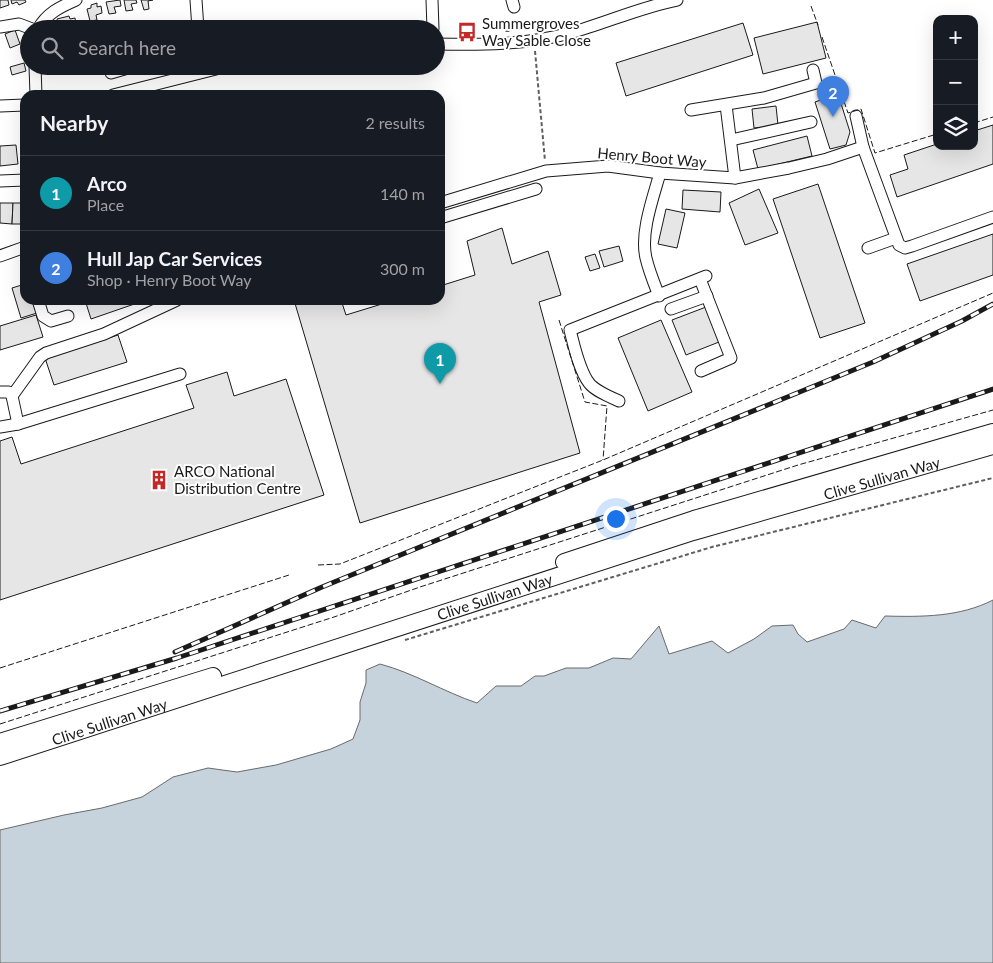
<!DOCTYPE html>
<html lang="en">
<head>
<meta charset="utf-8">
<style>
  body { margin:0; font-family:Lato,sans-serif; background:#20242c; color:#f1f3f6 }
  .controls { position:absolute; right:15px; top:15px; display:grid; overflow:hidden; border-radius:10px; box-shadow:0 5px 20px #0002 }
  .controls button { width:45px; height:45px; display:grid; place-items:center; padding:0; border:0; border-bottom:1px solid #363941; background:#171b24; color:#f1f3f6; font:25px sans-serif }
  .you { position:absolute; left:615px; top:518px; width:18px; height:18px; margin:-12px; border:4px solid #fff; border-radius:50%; background:#1a73e8; box-shadow:0 0 0 8px #1a73e833 }
  .badge { display:grid; place-items:center; width:32px; height:32px; border-radius:50%; background:#c62828; color:#fff; font-size:16px; font-weight:700 }
  .pin { position:absolute; translate:-50% -41px; filter:drop-shadow(0 1px 2px #0008) }
  .pin::after { content:''; position:absolute; top:26px; width:18px; height:15px; background:inherit; clip-path:polygon(0 0,100% 0,50% 100%) }
  .list { margin:0; padding:0; list-style:none }
  h2 { display:flex; justify-content:space-between; align-items:center; height:65px; margin:0; padding:0 20px; font-size:21px }
  h2 small { font-size:16px; font-weight:400; color:#9ea1a6 }
  .list li { display:grid; grid-template-columns:32px 1fr auto; gap:15px; align-items:center; box-sizing:border-box; height:75px; padding:0 20px; border-top:1px solid #363941 }
  .list b { display:block; font-size:19px; white-space:nowrap }
  .list p { margin:0; font-size:16px; white-space:nowrap; color:#9ea1a6 }
  .list em { font-size:16px; font-style:normal; color:#9ea1a6 }
  .icon { flex:none; width:28px; height:28px; fill:none; stroke:currentColor; stroke-width:2; stroke-linecap:round; stroke-linejoin:round }
  .map { position:relative; flex:none; width:993px; height:963px; overflow:hidden }
  .search { position:absolute; background:#171b24; box-shadow:0 5px 20px #0002; left:20px; top:20px; width:425px; height:55px; display:flex; align-items:center; gap:12px; box-sizing:border-box; padding:0 18px; border-radius:28px; color:#9ea1a6; font-size:19px }
  .panel { position:absolute; background:#171b24; box-shadow:0 5px 20px #0002; left:20px; top:90px; width:425px; height:215px; border-radius:15px }
  .map>svg:first-child { display:block }
</style>
</head>
<body>
<div class="map">
<svg width="993" height="963" viewBox="0 0 993 963">
  <rect width="100%" height="100%" fill="#fff"/>
  <path fill="#c6d2dc" stroke="#6a6a6a" d="M 993,600 L 993,963 L 0,963 L 0,830 L 64,815 L 102,808 L 142,797 L 173,777 L 208,768 L 237,772 L 276,765 L 331,749 L 353,739 L 360,720 L 360,702 L 366,683 L 366,670 L 380,664 C 414,673 444,692 477,703 L 496,686 L 521,686 L 535,676 L 544,676 L 566,668 L 589,668 L 613,658 L 631,659 L 659,626 L 669,654 L 712,641 L 728,653 L 754,639 L 772,626 L 793,625 L 798,634 L 807,642 L 844,629 L 852,620 L 876,628 L 885,616 C 922,617 960,617 993,600 Z"/>
  <g fill="#e6e6e6" stroke="#1a1a1a">
    <polygon points="0,0 8,0 9,5 0,8"/>
    <polygon points="11,0 25,0 26,2 19,5 17,2 12,4"/>
    <polygon points="120,0 121,6 114,7 116,13 109,14 106,2"/>
    <polygon points="124,0 136,0 137,3 131,4 133,10 126,11"/>
    <polygon points="141,0 153,0 148,1 149,9 144,10"/>
    <polygon points="97,3 97,7 101,6 102,13 96,15 97,20 90,21 87,9 91,8 91,5"/>
    <polygon points="69,16 70,19 75,18 76,23 59,27 57,19"/>
    <polygon points="817,22 826,58 763,74 754,38"/>
    <polygon points="743,23 753,55 626,96 616,63"/>
    <polygon points="15,30 20,44 10,48 5,34"/>
    <polygon points="24,63 26,71 12,75 10,67"/>
    <polygon points="47,66 60,66 60,70 48,73"/>
    <polygon points="838,94 850,132 846,145 830,149 815,102"/>
    <polygon points="776,106 778,125 754,128 752,109"/>
    <polygon points="993,125 993,164 897,197 890,175 908,169 904,155 937,144 937,146 974,146 974,131"/>
    <polygon points="807,136 812,156 758,169 753,150"/>
    <polygon points="16,145 18,164 0,166 0,146"/>
    <polygon points="818,184 865,323 820,338 773,199"/>
    <polygon points="759,189 778,233 745,245 729,203"/>
    <polygon points="683,190 721,192 720,212 682,209"/>
    <polygon points="0,203 13,203 12,224 0,223"/>
    <polygon points="13,203 25,203 25,224 12,224"/>
    <polygon points="666,209 685,213 677,248 658,244"/>
    <polygon points="502,228 512,264 548,251 561,295 539,302 580,453 360,523 294,300 308,300 309,303 318,300 341,300 346,315 395,300 440,300 440,286 475,275 467,241"/>
    <polygon points="993,234 993,275 920,301 907,264"/>
    <polygon points="619,246 623,261 604,267 599,251"/>
    <polygon points="595,254 600,268 590,271 585,257"/>
    <polygon points="25,284 25,300 33,300 37,313 21,318 12,288"/>
    <polygon points="85,300 146,300 91,319"/>
    <polygon points="706,307 719,342 686,355 672,320"/>
    <polygon points="36,315 43,337 0,350 0,326"/>
    <polygon points="661,320 692,392 648,411 618,338"/>
    <polygon points="118,335 127,362 54,385 45,358"/>
    <polygon points="227,372 234,396 286,379 324,495 0,600 0,441 12,437 21,464 194,408 186,385"/>
  </g>
  <g fill="none" stroke-linecap="round" stroke-linejoin="round">
    <defs>
      <g id="minor">
        <polyline points="196,0 198,29"/>
        <polyline points="432,0 433,29"/>
        <polyline points="512,0 514,7"/>
        <polyline points="0,27 19,24 32,29"/>
        <path d="M 38,29 C 47,13 60,7 76,0"/>
        <path d="M 436,44 C 481,45 527,45 570,33 C 606,23 641,7 677,0"/>
        <polyline points="35,66 36,95"/>
        <polyline points="111,73 135,66"/>
        <polyline points="113,95 228,66"/>
        <polyline points="726,105 735,178"/>
        <polyline points="0,106 25,105"/>
        <polyline points="691,110 764,98 816,83 813,70"/>
        <polyline points="856,116 863,147 899,245 905,248 912,246 993,217"/>
        <polyline points="731,140 811,122"/>
        <polyline points="0,181 25,180"/>
        <polyline points="440,203 546,171 608,166 660,173 735,178 789,168 827,159 863,147"/>
        <polyline points="440,218 536,189"/>
        <polyline points="868,248 896,238"/>
        <polyline points="0,256 25,247"/>
        <polyline points="700,279 731,358 701,371"/>
        <path d="M 659,296 C 654,283 649,271 646,258 C 640,233 653,198 660,173"/>
        <polyline points="38,300 43,316 51,321 68,316"/>
        <polyline points="671,309 707,296"/>
        <polyline points="0,392 9,392 12,396 18,424"/>
        <polyline points="12,396 40,357 46,353 104,334 177,300"/>
        <path d="M 619,401 C 610,397 595,391 589,383 C 579,370 574,345 570,330 L 706,276"/>
        <polyline points="0,427 18,424 180,374"/>
      </g>
      <g id="highway">
        <polyline points="564,562 694,519 993,432"/>
        <polyline points="0,742 213,676"/>
        <path id="s1" d="M 0,757 L 693,532 L 993,446"/>
      </g>
    </defs>
    <use href="#minor" stroke="#1a1a1a" stroke-width="13"/>
    <use href="#highway" stroke="#1a1a1a" stroke-width="18"/>
    <g stroke="#5f5f5f" stroke-width="2" stroke-dasharray="4 2.5" stroke-linecap="butt">
      <polyline points="504,25 505,31 512,31"/>
      <polyline points="536,29 542,22"/>
      <polyline points="535,51 545,161"/>
      <polyline points="405,640 712,547 993,478"/>
    </g>
    <use href="#minor" stroke="#fff" stroke-width="11"/>
    <use href="#highway" stroke="#fff" stroke-width="16"/>
    <defs>
      <g id="rail">
        <polyline points="175,652 322,587 873,362 962,321 993,304"/>
        <polyline points="0,711 177,658 993,389"/>
      </g>
    </defs>
    <use href="#rail" stroke="#1a1a1a" stroke-width="5"/>
    <use href="#rail" stroke="#fff" stroke-width="3" stroke-dasharray="9" stroke-linecap="butt"/>
    <g stroke="#1a1a1a" stroke-width="1" stroke-dasharray="6 2.5" stroke-linecap="butt">
      <polyline points="811,6 818,25"/>
      <polyline points="822,37 848,113 861,109 875,153 937,134"/>
      <polyline points="974,123 993,117"/>
      <polyline points="559,320 585,402 607,406 603,460"/>
      <polyline points="318,565 340,564 603,460 993,293"/>
      <polyline points="0,668 289,575"/>
      <polyline points="0,724 334,617 420,587 798,465 993,410"/>
    </g>
  </g>
  <defs>
    <symbol id="bus-bare" viewBox="-9 -9 18 18"><path d="M-5-6H5V4H4V6H2V4H-2V6H-4V4H-5ZM-3.5-4V0h7V-4ZM-3.5 1.2v1.5H-2V1.2ZM2 1.2v1.5H3.5V1.2Z" fill="#c62828" stroke="#fff" stroke-width="2.5" paint-order="stroke"/></symbol>
    <symbol id="building-bare" viewBox="-9 -9 18 18"><path d="M-4-6H4V6H1V3H-1V6H-4ZM-2.5-4.3h1.7v1.8h-1.7ZM.8-4.3h1.7v1.8H.8ZM-2.5-1h1.7V.8h-1.7ZM.8-1h1.7V.8H.8Z" fill="#c62828" stroke="#fff" stroke-width="2.5" paint-order="stroke"/></symbol>
  </defs>
  <g fill-rule="evenodd">
    <use href="#bus-bare" x="453" y="18" width="28" height="28"/>
    <use href="#building-bare" x="145" y="466" width="28" height="28"/>
  </g>
  <g text-anchor="middle" dominant-baseline="central" stroke-width="4" stroke-linejoin="round" paint-order="stroke">
    <g font-size="15" fill="#1a1a1a" stroke="#fff" text-anchor="start">
      <text x="482" y="23">Summergroves<tspan x="482" dy="17">Way Sable Close</tspan></text>
      <text x="174" y="471">ARCO National<tspan x="174" dy="17">Distribution Centre</tspan></text>
    </g>
    <g font-size="15" fill="#1a1a1a" stroke="#fff">
      <text transform="translate(652 157) rotate(5)">Henry Boot Way</text>
      <text stroke="none"><textPath href="#s1" startOffset="925">Clive Sullivan Way</textPath></text>
      <text stroke="none"><textPath href="#s1" startOffset="520">Clive Sullivan Way</textPath></text>
      <text stroke="none"><textPath href="#s1" startOffset="115">Clive Sullivan Way</textPath></text>
    </g>
  </g>
</svg>
<div class="controls">
<button>+</button>
<button>−</button>
<button><svg class="icon" aria-label="layers" viewBox="0 0 24 24"><path d="M12 4l9 5-9 5-9-5zM3 14l9 5 9-5"/></svg></button>
</div>
<div class="you"></div>
<div class="pin badge" style="left:440px;top:384px;background:#0f9aa8">1</div>
<div class="pin badge" style="left:833px;top:117px;background:#3f7fe0">2</div>
<div class="search"><svg class="icon" aria-label="search" viewBox="0 0 24 24"><circle cx="10" cy="10" r="6"/><path d="M15 15l6 6"/></svg>Search here</div>
<section class="panel">
<h2>Nearby<small>2 results</small></h2>
<ul class="list">
<li><span class="badge" style="background:#0f9aa8">1</span><div><b>Arco</b><p>Place</p></div><em>140 m</em></li>
<li><span class="badge" style="background:#3f7fe0">2</span><div><b>Hull Jap Car Services</b><p>Shop · Henry Boot Way</p></div><em>300 m</em></li>
</ul>
</section>
</div>
</body>
</html>
